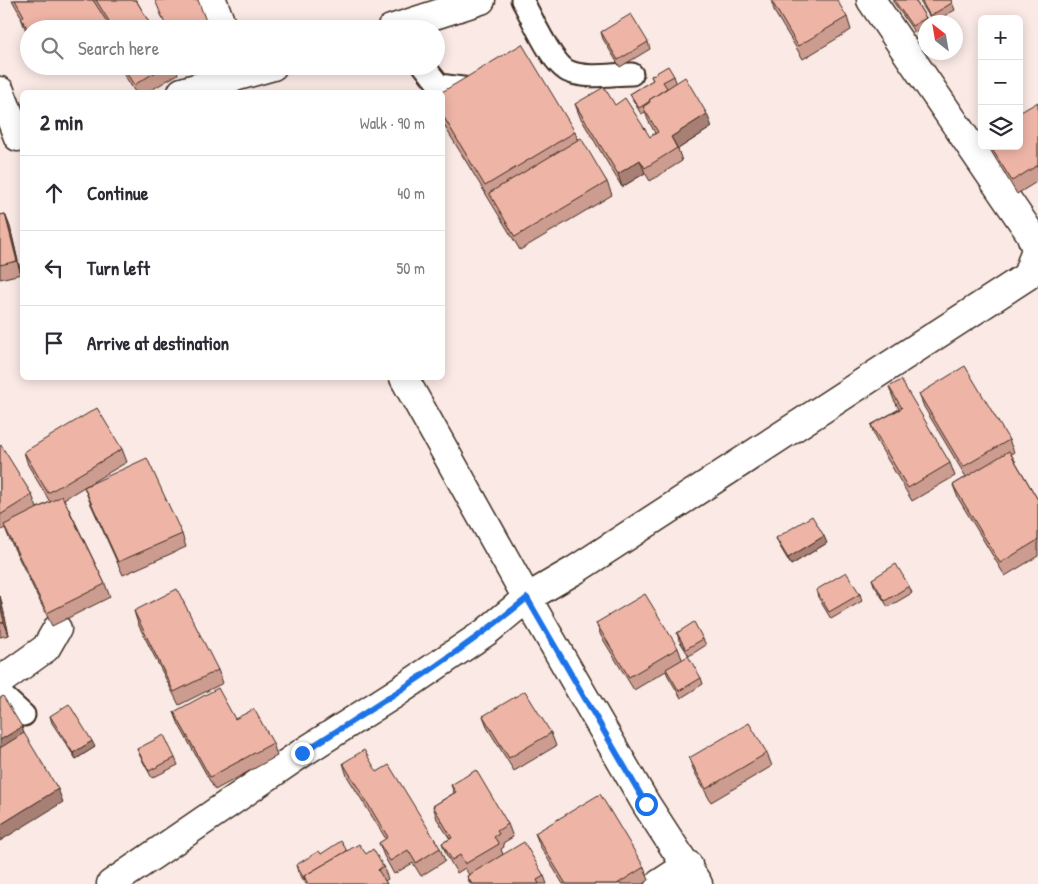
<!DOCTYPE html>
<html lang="en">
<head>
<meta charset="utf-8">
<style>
  body { margin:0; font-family:"Patrick Hand",sans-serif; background:#f2f2f3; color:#2b2b33 }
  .controls { position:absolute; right:15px; top:15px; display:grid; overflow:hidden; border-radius:8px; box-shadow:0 2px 12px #0003 }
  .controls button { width:45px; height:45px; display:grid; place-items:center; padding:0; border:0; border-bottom:1px solid #e1e1e2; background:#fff; color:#2b2b33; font:25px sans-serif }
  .compass { position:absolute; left:918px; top:15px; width:45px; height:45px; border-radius:50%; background:#fff; box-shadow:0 2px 12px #0003; rotate:329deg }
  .stop { position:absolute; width:15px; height:15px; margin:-11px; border:4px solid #1a73e8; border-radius:50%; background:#fff }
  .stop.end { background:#1a73e8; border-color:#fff; box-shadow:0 1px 5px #0008 }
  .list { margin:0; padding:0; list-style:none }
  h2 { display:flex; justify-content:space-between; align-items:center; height:65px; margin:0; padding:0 20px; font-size:21px }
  h2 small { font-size:16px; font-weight:400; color:#7c7c81 }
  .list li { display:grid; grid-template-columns:32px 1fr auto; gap:15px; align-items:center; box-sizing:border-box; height:75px; padding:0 20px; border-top:1px solid #e1e1e2 }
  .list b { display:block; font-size:19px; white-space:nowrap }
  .list em { font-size:16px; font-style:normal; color:#7c7c81 }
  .icon { flex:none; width:28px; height:28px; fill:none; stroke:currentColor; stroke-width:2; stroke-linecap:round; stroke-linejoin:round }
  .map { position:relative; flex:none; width:1038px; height:884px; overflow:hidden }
  .search { position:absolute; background:#fff; box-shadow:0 2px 12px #0003; left:20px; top:20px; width:425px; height:55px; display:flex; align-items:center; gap:12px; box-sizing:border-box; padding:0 18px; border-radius:28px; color:#7c7c81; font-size:19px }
  .panel { position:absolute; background:#fff; box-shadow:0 2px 12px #0003; left:20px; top:90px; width:425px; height:290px; border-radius:8px }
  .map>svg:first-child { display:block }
</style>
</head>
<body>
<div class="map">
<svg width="1038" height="884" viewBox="0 0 1038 884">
  <rect width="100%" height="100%" fill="#fae9e5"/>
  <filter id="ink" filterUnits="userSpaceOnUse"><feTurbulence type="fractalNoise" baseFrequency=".02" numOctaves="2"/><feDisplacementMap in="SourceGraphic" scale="10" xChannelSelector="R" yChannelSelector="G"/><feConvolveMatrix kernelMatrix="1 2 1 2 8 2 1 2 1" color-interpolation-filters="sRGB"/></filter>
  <g filter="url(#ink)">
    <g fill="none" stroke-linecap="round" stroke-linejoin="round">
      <defs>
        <g id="lane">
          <path d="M 522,0 C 532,17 552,66 570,72 C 588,79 613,74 632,74"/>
          <polyline points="424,66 439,85 470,89"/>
          <polyline points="0,693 24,715"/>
        </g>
        <g id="street">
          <polyline points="212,0 223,29"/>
          <polyline points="391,29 481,0"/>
          <polyline points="0,91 18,137"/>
          <polyline points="182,92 273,66"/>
          <polyline points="404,378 527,598 646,804 698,884"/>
          <polyline points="0,681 46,648 57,629"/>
          <polyline points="111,884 302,753 393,695 486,632 527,598 575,570 1027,276 1036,249 1030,233 871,0"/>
          <polyline points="659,884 688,865"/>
        </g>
      </defs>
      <use href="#lane" stroke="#3b2a1e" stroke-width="25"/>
      <use href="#street" stroke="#3b2a1e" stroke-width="31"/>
      <use href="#lane" stroke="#fff" stroke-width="21"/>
      <use href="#street" stroke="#fff" stroke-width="28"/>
    </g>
    <g fill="#cd9c90" stroke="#3b2a1e">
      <polygon points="12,0 136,0 153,29 29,29 29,36 26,31 21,18 22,18"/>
      <polygon points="771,0 847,17 851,30 803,59 775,13"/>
      <polygon points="892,0 915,0 926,18 928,22 926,22 926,26 915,33"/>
      <polygon points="919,0 951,0 955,10 933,22"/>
      <polygon points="601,32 648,42 650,49 620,67 603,39"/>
      <polygon points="119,66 175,66 178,74 148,92 135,92"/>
      <polygon points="181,66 189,66 182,69"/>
      <polygon points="651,76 674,76 676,82 712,127 678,149 682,161 650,181 645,173 622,187 580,117 575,104 615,105 650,137 655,133 648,120 645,112 641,114 633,100 630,94 653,80"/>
      <polygon points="442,92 575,132 578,140 607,182 612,195 520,250 442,122"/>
      <polygon points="1038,102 1038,181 1017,194 988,146 1019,146"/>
      <polygon points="5,214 10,227 21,274 0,279 0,215"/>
      <polygon points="889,387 950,463 955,476 912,501 875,438 871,425 899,409 894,400"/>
      <polygon points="919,394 1009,440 1014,452 1011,454 1038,500 1038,556 1005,576 958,498 953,485 966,477 924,407"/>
      <polygon points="0,446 32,495 37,508 50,502 28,465 24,452 122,449 127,462 84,487 182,534 186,547 123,575 89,500 84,487 64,499 105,584 110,597 52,626 9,538 5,528 0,531"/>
      <polygon points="776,538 827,543 791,565 779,545"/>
      <polygon points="872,579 909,586 912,593 888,607 874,585"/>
      <polygon points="816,590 860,594 862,601 831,619 818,597"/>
      <polygon points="0,596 9,635 0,637"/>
      <polygon points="134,611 218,670 223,683 179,705 138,624"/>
      <polygon points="596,623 678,648 682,659 701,678 703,684 681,698 668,676 666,671 634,690 601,636"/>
      <polygon points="677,633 703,639 706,645 689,656 679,640"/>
      <polygon points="174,712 235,719 273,743 277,756 215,790 179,725"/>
      <polygon points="50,716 95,747 76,759 52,723"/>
      <polygon points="483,716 551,733 556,746 514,771 488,729"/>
      <polygon points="137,749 175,758 178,765 152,778 140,756"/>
      <polygon points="767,753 772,766 711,802 694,771 689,758"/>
      <polygon points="343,763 377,772 440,848 445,861 421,876 413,863 394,874 384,856 379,843 386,839 347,776"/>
      <polygon points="451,785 508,824 513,837 503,843 504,847 501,849 503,855 544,876 547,884 470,884 467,876 469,875 465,868 457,873 447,856 442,843 450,839 437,819 433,806 454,793"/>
      <polygon points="535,833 644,867 649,880 643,884 563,884 540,846"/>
      <polygon points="347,851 366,854 383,866 388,879 385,881 387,884 306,884 298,872 296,865 321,854"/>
    </g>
    <g fill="#a77f75" stroke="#3b2a1e">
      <polygon points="78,25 79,29 72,29"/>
      <polygon points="707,114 712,127 678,149 671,137"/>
      <polygon points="640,160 645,173 622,187 618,174"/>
      <polygon points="5,214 10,227 21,274 17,261"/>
      <polygon points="824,536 827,543 791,565 788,558"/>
      <polygon points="0,596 9,635 4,622 0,604"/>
      <polygon points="22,727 26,740 0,756 0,740"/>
      <polygon points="92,741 95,747 76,759 73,753"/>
      <polygon points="58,789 63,802 0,841 0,825"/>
    </g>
    <g fill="#eeb5a7" stroke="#3b2a1e">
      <polygon points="15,0 93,0 109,25 103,29 80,29 78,25 72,29 55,29 50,22 38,29 29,29 29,31 21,18 24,16"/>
      <polygon points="96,0 136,0 153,29 107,29 112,26"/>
      <polygon points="155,0 198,0 209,29 167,29"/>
      <polygon points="771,0 837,0 847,17 798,46"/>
      <polygon points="894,0 915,0 926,18 912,26"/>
      <polygon points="921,0 951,0 952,3 930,16"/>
      <polygon points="631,14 648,42 618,60 601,32"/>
      <polygon points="522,44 575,132 485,186 442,114 442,92"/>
      <polygon points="122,66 166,66 134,85"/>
      <polygon points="668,66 674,76 663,82 667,88 649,100 650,101 639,108 630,94 653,80 651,76"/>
      <polygon points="685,77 707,114 671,137 677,148 645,168 640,160 618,174 575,104 604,87 615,105 625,98 650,137 658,132 643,107 650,102 649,100"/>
      <polygon points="1038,102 1038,165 1012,181 990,146 1019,146 1019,113"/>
      <polygon points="581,138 607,182 515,237 489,193"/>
      <polygon points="5,214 17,261 0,265 0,215"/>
      <polygon points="965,366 1009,440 963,467 919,394"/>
      <polygon points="901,380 950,463 908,488 871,425 902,408 889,387"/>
      <polygon points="97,408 122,449 48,493 24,452"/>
      <polygon points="1,445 32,495 0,515 0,446"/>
      <polygon points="1009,451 1038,500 1038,540 1000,563 953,485"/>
      <polygon points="147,458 182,534 118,562 84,487"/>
      <polygon points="62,496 105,584 47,613 4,525"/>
      <polygon points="812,516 824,536 788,558 776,538"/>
      <polygon points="896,564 909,586 885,601 872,579"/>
      <polygon points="846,572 860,594 829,612 816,590"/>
      <polygon points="177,589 218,670 174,692 134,611"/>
      <polygon points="645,594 678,648 629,677 596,623"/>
      <polygon points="0,604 4,622 0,623"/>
      <polygon points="694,622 703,639 686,649 677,633"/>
      <polygon points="688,656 701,678 679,691 666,669"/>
      <polygon points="218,688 235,719 254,709 273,743 210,777 174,712"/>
      <polygon points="525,691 551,733 509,758 483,716"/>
      <polygon points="3,696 22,727 0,740 0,698"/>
      <polygon points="69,704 92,741 73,753 50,716"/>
      <polygon points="749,723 767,753 706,789 689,758"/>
      <polygon points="24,733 58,789 0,825 0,748"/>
      <polygon points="164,735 175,758 149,771 137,749"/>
      <polygon points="364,750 377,772 389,765 440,848 416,863 408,850 390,861 379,843 388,837 343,763"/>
      <polygon points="476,770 508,824 497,831 499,834 494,837 499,844 465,864 460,855 452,860 442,843 452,838 433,806 456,792 451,785"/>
      <polygon points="600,794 644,867 617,884 566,884 535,833"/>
      <polygon points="341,841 347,851 304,876 305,880 296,865 319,851 321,854"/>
      <polygon points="524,842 544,876 537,880 539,884 472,884 467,876"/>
      <polygon points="359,844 366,854 373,849 383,866 378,870 387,884 308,884 304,876"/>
    </g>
  </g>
  <g fill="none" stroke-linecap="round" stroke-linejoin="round" filter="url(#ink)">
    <path stroke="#1a73e8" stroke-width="6" d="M 302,753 C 379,704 457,656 527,598 L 646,804"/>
  </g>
</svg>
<div class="controls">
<button>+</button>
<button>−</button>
<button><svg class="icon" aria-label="layers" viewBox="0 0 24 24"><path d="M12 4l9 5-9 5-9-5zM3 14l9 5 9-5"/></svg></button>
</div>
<svg class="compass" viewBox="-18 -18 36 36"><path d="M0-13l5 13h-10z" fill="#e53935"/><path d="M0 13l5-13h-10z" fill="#7c7c81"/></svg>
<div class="stop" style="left:646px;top:804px"></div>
<div class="stop end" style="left:302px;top:753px"></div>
<div class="search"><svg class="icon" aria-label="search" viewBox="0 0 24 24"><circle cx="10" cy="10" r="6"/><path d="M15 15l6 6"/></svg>Search here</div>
<section class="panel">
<h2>2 min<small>Walk · 90 m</small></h2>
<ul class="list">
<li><svg class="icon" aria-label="ahead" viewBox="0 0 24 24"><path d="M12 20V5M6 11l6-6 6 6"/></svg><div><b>Continue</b></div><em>40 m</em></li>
<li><svg class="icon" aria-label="left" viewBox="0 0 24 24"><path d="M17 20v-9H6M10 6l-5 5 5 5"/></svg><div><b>Turn left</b></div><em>50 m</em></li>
<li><svg class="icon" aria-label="arrive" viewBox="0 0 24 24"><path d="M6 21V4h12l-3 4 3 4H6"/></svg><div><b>Arrive at destination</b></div></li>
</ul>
</section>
</div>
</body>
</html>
